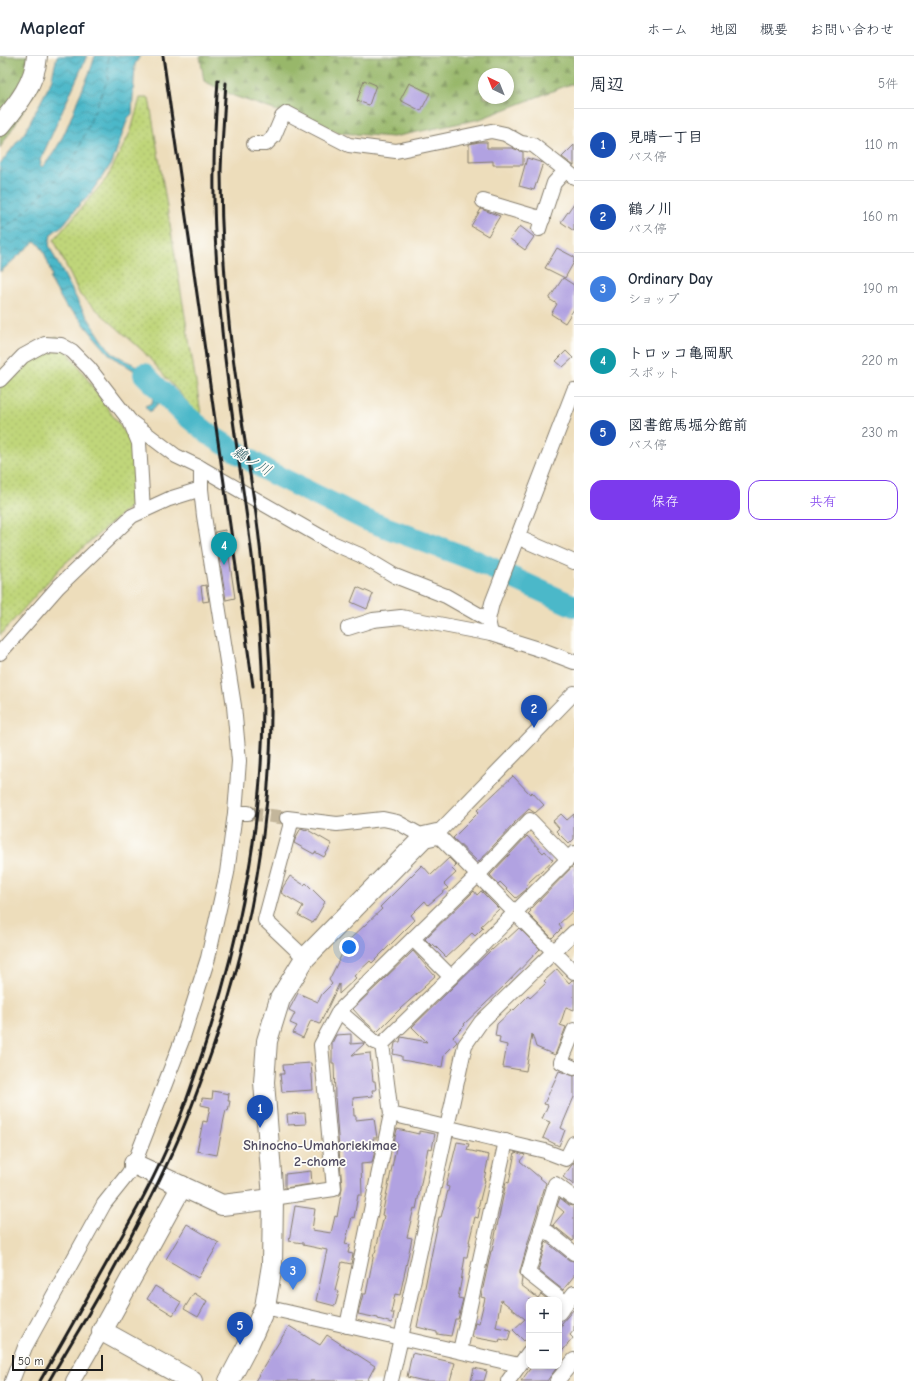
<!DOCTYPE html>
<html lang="ja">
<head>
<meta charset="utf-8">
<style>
  body { margin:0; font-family:"Comic Neue","Klee One",sans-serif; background:#f2f2f3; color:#1f2937 }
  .controls { position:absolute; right:12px; bottom:12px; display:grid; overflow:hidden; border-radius:8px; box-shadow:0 2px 6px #0003 }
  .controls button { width:36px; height:36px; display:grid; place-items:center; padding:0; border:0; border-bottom:1px solid #e0e1e3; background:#fff; color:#1f2937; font:20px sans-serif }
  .compass { position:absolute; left:478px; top:12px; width:36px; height:36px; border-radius:50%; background:#fff; box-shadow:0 2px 6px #0003; rotate:317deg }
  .scale { position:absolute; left:12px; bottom:10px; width:91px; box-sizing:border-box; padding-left:4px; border:2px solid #1c1c1c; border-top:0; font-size:11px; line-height:14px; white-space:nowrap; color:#1c1c1c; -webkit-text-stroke:3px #fdfcf7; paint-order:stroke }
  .you { position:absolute; left:349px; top:891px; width:14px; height:14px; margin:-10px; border:3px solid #fff; border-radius:50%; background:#1a73e8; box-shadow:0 0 0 6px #1a73e833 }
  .badge { display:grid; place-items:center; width:26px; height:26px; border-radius:50%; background:#7c3aed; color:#fff; font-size:13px; font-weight:700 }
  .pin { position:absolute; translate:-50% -33px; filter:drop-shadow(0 1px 2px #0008) }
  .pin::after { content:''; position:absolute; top:21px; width:14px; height:12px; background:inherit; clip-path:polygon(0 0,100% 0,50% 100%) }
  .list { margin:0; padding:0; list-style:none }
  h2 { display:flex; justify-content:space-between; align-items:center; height:52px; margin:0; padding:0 16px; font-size:17px }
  h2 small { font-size:13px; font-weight:400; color:#747a83 }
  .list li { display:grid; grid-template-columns:26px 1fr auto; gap:12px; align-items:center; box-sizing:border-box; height:72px; padding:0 16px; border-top:1px solid #e0e1e3 }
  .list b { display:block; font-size:15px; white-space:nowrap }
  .list p { margin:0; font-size:13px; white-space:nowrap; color:#747a83 }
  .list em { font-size:13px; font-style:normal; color:#747a83 }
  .actions { display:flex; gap:8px; padding:12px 16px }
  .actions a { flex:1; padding:9px 0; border:1px solid #7c3aed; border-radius:12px; text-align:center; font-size:14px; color:#7c3aed }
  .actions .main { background:#7c3aed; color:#fff }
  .map { position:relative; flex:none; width:574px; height:1325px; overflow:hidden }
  header { display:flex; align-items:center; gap:24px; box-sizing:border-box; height:56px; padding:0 20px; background:#fff; border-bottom:1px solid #e0e1e3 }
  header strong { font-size:19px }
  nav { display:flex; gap:22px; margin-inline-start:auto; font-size:14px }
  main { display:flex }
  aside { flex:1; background:#fff }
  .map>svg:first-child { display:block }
</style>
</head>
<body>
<header>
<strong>Mapleaf</strong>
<nav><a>ホーム</a><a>地図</a><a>概要</a><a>お問い合わせ</a></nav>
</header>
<main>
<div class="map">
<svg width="574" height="1325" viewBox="0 0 574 1325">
  <defs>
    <pattern id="grass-dots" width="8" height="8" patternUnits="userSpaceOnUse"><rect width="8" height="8" fill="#c0d67a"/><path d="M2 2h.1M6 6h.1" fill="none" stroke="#a4b769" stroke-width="1.8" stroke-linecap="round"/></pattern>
    <pattern id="forest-firs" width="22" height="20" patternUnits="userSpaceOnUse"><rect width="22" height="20" fill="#98b76a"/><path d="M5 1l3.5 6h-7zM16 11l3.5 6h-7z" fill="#7b9456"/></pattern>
    <pattern id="water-waves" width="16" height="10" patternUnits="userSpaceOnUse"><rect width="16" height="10" fill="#4cb8c9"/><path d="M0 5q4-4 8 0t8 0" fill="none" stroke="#3e95a2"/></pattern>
  </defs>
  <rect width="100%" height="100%" fill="#fdfcf7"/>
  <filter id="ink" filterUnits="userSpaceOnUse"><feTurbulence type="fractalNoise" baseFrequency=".025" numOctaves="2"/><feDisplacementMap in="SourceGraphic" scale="8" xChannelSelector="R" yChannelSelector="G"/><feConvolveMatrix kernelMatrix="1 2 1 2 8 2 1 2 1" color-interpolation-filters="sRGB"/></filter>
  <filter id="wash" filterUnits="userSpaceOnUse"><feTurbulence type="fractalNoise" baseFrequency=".012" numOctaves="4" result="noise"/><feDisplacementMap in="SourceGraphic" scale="16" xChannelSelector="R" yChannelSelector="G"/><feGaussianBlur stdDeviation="0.9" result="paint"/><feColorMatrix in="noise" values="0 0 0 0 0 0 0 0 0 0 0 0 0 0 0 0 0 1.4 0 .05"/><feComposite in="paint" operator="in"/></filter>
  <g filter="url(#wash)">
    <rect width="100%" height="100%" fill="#edddbb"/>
    <g fill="url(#grass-dots)" stroke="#6e794b">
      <polygon points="140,42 149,42 202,363 143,295 80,239 54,184 107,122 131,75"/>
      <polygon points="57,280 134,390 143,439 62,510 0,579 0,314"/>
    </g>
    <g fill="url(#forest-firs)" stroke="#5a6a43" fill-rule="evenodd">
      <polygon points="0,0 30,0 39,30 0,92"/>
      <path d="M 200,0 L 574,0 L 574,28 L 568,29 L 480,63 L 393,81 L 341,77 L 234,40 L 204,25 ZM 484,18 L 508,18 L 508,42 L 484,42 Z"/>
    </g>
    <path fill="url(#water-waves)" stroke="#346a72" d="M 57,0 L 87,0 L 44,96 L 40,104 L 41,107 L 40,109 L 42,111 C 60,93 69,67 78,43 C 84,29 91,15 95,0 L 140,0 L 135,8 L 132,58 L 128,62 L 112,107 L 87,142 L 80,148 L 64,168 L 51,178 L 49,189 L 54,200 L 81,251 L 101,282 L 112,297 L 146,315 L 154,323 L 173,331 L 150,356 L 145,350 L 152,347 L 154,335 L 143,320 L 110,299 L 96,283 L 80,263 L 72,255 L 66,251 L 50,223 L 52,220 C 48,208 45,192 35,185 L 0,216 L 0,108 L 25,76 L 51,26 Z"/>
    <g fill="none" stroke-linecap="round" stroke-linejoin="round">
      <polyline stroke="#4cb8c9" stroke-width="22" points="144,318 183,357 210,379 269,416 366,464 474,504 574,550"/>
      <polyline stroke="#32626a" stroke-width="1" stroke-dasharray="5 4" stroke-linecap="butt" points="0,174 20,161 74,104 108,23 108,0"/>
    </g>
    <g id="blocks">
      <g fill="#b1a2e1">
        <polygon points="364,24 376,29 369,49 357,45"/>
        <polygon points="409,27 430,37 421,55 400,44"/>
        <polygon points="479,86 487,86 487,92 512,92 523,96 523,109 493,109 493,105 469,106 469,88"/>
        <polygon points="574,89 574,110 562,101"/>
        <polygon points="527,102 543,107 534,134 519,130"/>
        <polygon points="574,147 574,175 561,166"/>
        <polygon points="481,153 500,160 488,180 471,170"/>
        <polygon points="520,170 534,181 525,194 510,183"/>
        <polygon points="557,192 574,201 574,206 565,222 545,212"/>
        <polygon points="563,222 574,229 574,253 565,267 551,258 557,248 549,243"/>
        <polygon points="566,295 573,302 563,311 556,305"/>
        <polygon points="225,474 235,542 226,544 215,476"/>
        <polygon points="206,529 209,545 203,546 201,530"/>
        <polygon points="357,531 373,538 367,553 351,546"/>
        <polygon points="513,720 530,738 532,736 544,749 535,757 529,753 514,767 515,767 478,806 453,782 479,756 477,754"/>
        <polygon points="561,758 567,764 574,758 574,783 569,788 556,775 559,772 553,765"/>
        <polygon points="301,772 306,774 306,773 332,788 324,801 315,796 314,798 294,787 296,781"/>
        <polygon points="527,780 543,797 545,795 553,804 530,825 525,831 527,833 516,842 500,826 498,828 490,819"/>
        <polygon points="449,802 456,809 452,813 456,817 444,828 448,832 428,849 425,845 411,859 415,864 372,907 370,905 354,920 356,922 339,938 339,928 320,968 311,964 303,982 293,977 297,970 290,967 295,957 289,954 298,937 318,946 322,938 332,928 329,924 349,884 382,853 380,851 422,809 431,819"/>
        <polygon points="574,809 574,854 559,868 562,872 552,882 528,858 531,855 530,854"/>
        <polygon points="290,820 304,829 306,827 325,846 313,867 298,859 303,850 281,837 283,831"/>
        <polygon points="474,835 477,839 481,835 499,853 481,870 483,872 475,880 472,877 446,901 433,888 432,890 425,883"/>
        <polygon points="519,872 540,893 503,931 464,968 465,969 453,981 457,986 444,999 442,1011 402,1004 402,1000 393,998 395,987 397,986 400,986 401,981 427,986 412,971 492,893 492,894 505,882 506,884"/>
        <polygon points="413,895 435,920 424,930 425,931 401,952 377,976 362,963 353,953"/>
        <polygon points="557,913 569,927 572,924 574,924 574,954 566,951 560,969 566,971 555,999 536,991 532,978 526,1015 503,1011 507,989 499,987 500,981 495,980 497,968 512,954 513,955 528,940 530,942 546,927 544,925"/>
        <polygon points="351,978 351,988 363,987 364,988 352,999 370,997 373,1025 375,1025 376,1034 372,1034 373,1040 353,1042 354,1060 356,1060 356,1064 374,1062 377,1082 373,1082 375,1095 372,1107 361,1108 362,1139 358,1139 354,1162 352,1161 345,1188 350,1189 348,1197 353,1198 351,1208 342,1206 335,1234 339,1236 335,1250 316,1245 327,1194 303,1189 303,1187 289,1185 295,1150 315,1153 312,1174 331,1177 335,1160 337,1161 342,1132 335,1041 334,1007 332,1007 332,987 336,979"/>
        <polygon points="311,1007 313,1034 282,1036 280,1018 284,1018 283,1009"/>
        <polygon points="559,1015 574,1020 574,1041 561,1072 565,1074 559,1090 543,1082 550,1066 542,1063 548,1049 544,1048"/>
        <polygon points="213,1035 229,1038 228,1045 230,1045 228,1055 226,1054 224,1063 217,1099 197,1095 203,1065 207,1066 210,1051 201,1049 202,1042 212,1043"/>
        <polygon points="305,1057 306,1068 288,1069 287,1058"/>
        <polygon points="397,1073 419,1078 419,1075 435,1078 432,1093 428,1092 416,1153 414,1152 407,1181 412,1182 400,1239 395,1238 391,1257 394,1257 392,1267 378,1263 378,1262 358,1258 363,1238 366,1238 374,1197 375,1197 384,1160 382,1159 397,1087 394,1086"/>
        <polygon points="457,1086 469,1088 467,1094 489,1099 484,1124 485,1124 478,1152 480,1152 478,1162 475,1161 469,1186 470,1186 467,1201 465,1201 461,1226 458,1242 463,1243 458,1263 455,1263 451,1280 437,1278 437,1276 417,1271 439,1161 441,1161 449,1131 446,1130"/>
        <polygon points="515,1096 525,1099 520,1105 546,1127 531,1176 520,1215 520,1219 522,1223 521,1229 538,1242 541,1238 548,1244 529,1244 529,1280 524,1285 513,1274 525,1263 501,1244 496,1271 511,1274 508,1285 500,1283 499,1286 472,1281 475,1266 479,1267 485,1242 481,1241 491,1195 492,1195 506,1126 509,1127"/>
        <polygon points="574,1106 574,1129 563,1121"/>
        <polygon points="311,1115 312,1128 285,1132 285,1118"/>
        <polygon points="560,1142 569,1149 574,1150 574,1184 573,1185 553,1169 564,1156 557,1150"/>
        <polygon points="187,1168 219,1187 198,1222 166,1203"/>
        <polygon points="546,1186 569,1204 574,1205 574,1220 563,1234 538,1214"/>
        <polygon points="155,1230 181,1246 173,1259 147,1243"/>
        <polygon points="194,1237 207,1245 198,1261 184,1253"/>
        <polygon points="574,1253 574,1274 570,1279 573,1282 559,1299 559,1270 560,1271 563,1269 561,1268"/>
        <polygon points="289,1270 320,1289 327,1279 375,1310 367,1325 255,1325"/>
        <polygon points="412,1297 455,1307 450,1325 424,1325 407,1321"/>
        <polygon points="532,1310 558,1310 547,1325 521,1325"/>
        <polygon points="474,1312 487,1315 484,1325 471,1325"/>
      </g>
    </g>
  </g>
  <g filter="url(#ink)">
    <use href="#blocks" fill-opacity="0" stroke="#847c6c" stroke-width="1"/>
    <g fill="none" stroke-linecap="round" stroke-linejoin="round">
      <polyline stroke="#c3b69b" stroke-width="14" stroke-dasharray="14 7" stroke-linecap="butt" points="248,757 287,762"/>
      <defs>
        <g id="street">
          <polyline points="254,88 266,88 274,80 282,61 287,57 349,89 396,95 491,75 505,78 521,87 533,89 574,121"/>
          <polyline points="483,145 543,163"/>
          <polyline points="539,173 554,127 566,114"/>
          <polyline points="0,324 23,300 45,288 61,289 72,295 89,312 130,365 139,387 143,455"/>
          <polyline points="130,365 176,400 201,412 330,486 360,499 395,520 446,540 488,564"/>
          <polyline points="517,481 574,506"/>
          <polyline points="348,572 373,564 401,561 491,578 545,595 574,606"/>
          <polyline points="491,578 488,564 492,547 574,334"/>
          <polyline points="0,597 58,531 132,460 169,443 201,433"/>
          <polyline points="574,637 437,778 574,916"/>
          <polyline points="235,757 248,757"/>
          <polyline points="287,762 337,768 383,763 397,766 424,781"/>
          <polyline points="292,763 265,864 305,902"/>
          <polyline points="413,883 451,921"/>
          <polyline points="339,955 375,986 382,988"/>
          <polyline points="574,974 561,1006 574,1012"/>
          <polyline points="391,1058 545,1095 566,1103 574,1087"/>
          <polyline points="273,1142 334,1133 321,989 339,955 478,819 530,764 568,803"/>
          <polyline points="541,1173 548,1176 574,1197"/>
          <polyline points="566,1247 528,1217 555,1128 574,1142"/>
          <polyline points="265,1251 519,1309"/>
          <polyline points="559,1257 574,1237"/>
          <polyline points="347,1270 391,1058 382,988 451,921 574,797"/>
          <polyline points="460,1295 506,1085"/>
          <polyline points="12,1325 25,1291 104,1148 128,1118 134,1108 182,984 208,902 227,817 235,757 239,705 234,650 204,460 201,433 201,412"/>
          <polyline points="73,1325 102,1275"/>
          <polyline points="391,1325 401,1282 465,989 481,966 574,876"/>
          <polyline points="508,1325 529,1296"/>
          <polyline points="557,1325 574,1304"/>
        </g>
        <g id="secondary">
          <path d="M 0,70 C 17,49 35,28 37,0"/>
          <polyline points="134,1108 222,1149 264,1144 273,1142"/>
          <polyline points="182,1130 102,1275 192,1325"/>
          <polyline points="229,1325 249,1287 265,1251 272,1209 273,1142 264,1026 267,985 280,943 305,902 424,781 437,778"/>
        </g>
      </defs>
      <use href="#street" stroke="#847c6c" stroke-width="16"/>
      <use href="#secondary" stroke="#847c6c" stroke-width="22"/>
      <use href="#street" stroke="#fff" stroke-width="14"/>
      <use href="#secondary" stroke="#fff" stroke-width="20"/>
      <g stroke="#1c1c1c" stroke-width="3">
        <polyline points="163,0 253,630"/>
        <path d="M 40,1325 C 64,1284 87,1242 110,1201 C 132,1162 155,1122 172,1080 C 184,1054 193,1025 202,998 C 244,873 268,743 262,611 C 257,498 233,387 222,275 C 217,221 213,167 214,112 C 214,83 216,54 218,24"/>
        <path d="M 49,1325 C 70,1288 93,1252 113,1214 C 135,1174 155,1134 174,1093 C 189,1060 201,1026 213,992 C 254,871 276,741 270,613 C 267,561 263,509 256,458 C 247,397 237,337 230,277 C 224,223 221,169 221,115 C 222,86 224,56 226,27"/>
      </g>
    </g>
  </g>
  <g text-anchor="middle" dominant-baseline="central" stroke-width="3.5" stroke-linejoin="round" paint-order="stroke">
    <g font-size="14" font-style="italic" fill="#32626a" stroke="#fdfcf7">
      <text transform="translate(252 405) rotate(31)">鵜ノ川</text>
    </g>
    <g font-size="14" font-weight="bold" fill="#504b61" stroke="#fdfcf7">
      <text x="320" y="1089">Shinocho-Umahoriekimae<tspan x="320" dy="16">2-chome</tspan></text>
    </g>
  </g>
</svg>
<div class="controls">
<button>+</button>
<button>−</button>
</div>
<svg class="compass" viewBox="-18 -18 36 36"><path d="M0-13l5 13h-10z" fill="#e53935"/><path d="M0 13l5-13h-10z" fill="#747a83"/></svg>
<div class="scale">50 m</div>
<div class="you"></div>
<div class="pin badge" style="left:260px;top:1072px;background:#1a4fb4">1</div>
<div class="pin badge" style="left:534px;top:672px;background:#1a4fb4">2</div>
<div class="pin badge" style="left:293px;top:1234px;background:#3f7fe0">3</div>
<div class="pin badge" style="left:224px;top:509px;background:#0f9aa8">4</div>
<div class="pin badge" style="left:240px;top:1289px;background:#1a4fb4">5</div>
</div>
<aside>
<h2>周辺<small>5件</small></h2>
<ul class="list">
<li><span class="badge" style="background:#1a4fb4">1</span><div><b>見晴一丁目</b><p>バス停</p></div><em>110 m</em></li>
<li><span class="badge" style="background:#1a4fb4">2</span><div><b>鶴ノ川</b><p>バス停</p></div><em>160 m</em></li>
<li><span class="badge" style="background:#3f7fe0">3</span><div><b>Ordinary Day</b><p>ショップ</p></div><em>190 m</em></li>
<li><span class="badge" style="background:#0f9aa8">4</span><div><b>トロッコ亀岡駅</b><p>スポット</p></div><em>220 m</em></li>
<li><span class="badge" style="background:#1a4fb4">5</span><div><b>図書館馬堀分館前</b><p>バス停</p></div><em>230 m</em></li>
</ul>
<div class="actions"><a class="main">保存</a><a>共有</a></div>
</aside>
</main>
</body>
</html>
